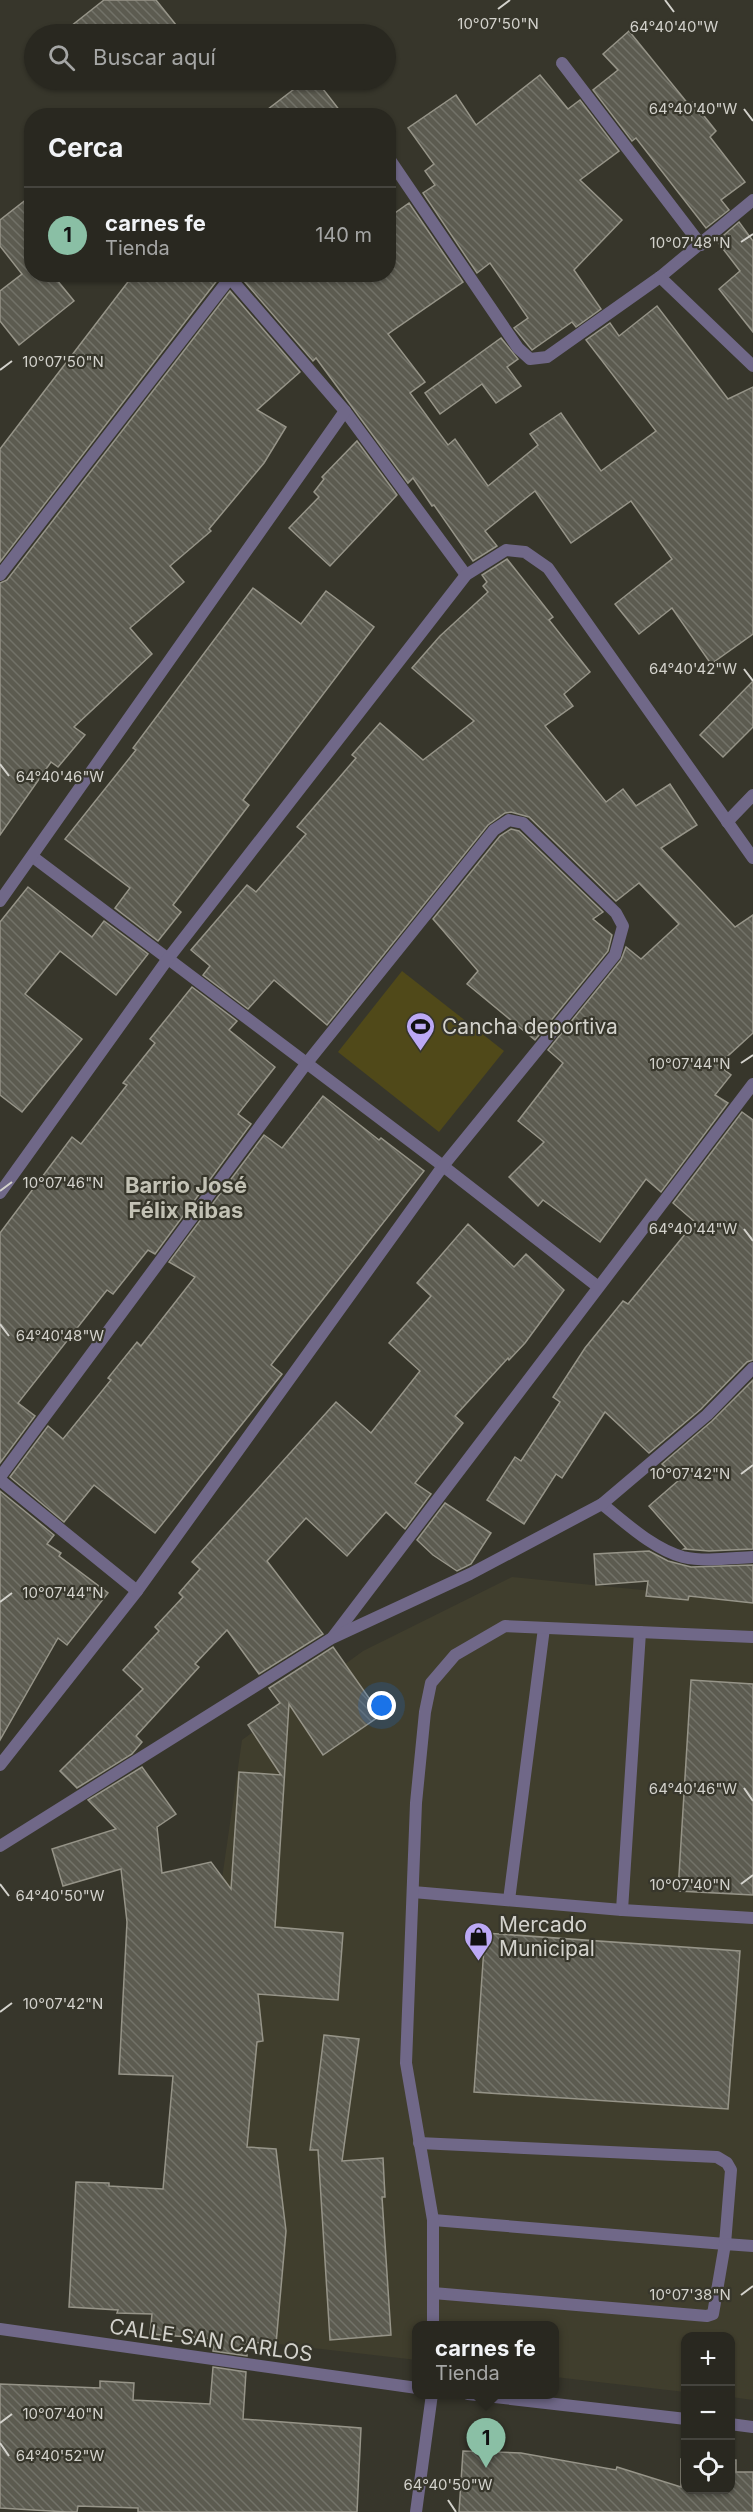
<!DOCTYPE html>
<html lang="es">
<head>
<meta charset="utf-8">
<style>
  body { margin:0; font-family:Inter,sans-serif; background:#35342d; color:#f1f3f6 }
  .controls { position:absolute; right:18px; bottom:18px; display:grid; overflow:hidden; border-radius:12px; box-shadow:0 2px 4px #0004 }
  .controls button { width:54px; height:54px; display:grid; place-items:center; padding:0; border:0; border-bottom:2px solid #45443e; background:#292820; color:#f1f3f6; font:30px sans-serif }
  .you { position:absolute; left:382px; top:1706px; width:21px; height:21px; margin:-15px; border:4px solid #fff; border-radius:50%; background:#1a73e8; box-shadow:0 0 0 9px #1a73e833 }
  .badge { display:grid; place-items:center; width:39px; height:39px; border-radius:50%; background:#8abfa5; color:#111; font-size:20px; font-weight:700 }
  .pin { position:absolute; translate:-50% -50px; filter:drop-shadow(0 2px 3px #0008) }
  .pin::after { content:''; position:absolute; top:32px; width:21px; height:18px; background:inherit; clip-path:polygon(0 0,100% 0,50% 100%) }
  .popup { position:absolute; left:412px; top:2321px; width:147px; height:78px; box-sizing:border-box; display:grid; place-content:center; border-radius:12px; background:#292820; filter:drop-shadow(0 2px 4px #0005); font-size:20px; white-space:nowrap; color:#a5a6a5 }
  .popup b { font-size:22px; color:#f1f3f6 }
  .popup::after { content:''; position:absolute; left:50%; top:100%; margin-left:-12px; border:12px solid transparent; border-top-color:#292820 }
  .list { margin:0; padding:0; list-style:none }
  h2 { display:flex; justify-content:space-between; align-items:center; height:78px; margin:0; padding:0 24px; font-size:26px }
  h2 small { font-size:20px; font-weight:400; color:#a5a6a5 }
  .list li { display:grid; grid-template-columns:39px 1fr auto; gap:18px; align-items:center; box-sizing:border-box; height:96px; padding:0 24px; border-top:2px solid #45443e }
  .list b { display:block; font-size:22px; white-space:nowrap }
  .list p { margin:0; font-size:20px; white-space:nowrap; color:#a5a6a5 }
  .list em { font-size:20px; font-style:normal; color:#a5a6a5 }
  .icon { flex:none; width:33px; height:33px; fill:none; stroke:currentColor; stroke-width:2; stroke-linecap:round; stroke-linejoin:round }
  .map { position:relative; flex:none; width:753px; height:2512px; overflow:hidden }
  .search { position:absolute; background:#292820; box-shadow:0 2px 4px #0004; left:24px; top:24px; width:372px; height:66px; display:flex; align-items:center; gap:15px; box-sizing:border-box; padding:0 21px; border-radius:33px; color:#a5a6a5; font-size:22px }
  .panel { position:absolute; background:#292820; box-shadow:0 2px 4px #0004; left:24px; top:108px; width:372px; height:174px; border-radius:24px }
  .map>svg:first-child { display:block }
</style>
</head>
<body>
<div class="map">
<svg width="753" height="2512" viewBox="0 0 753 2512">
  <defs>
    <pattern id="building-back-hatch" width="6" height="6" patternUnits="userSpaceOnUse" patternTransform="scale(1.5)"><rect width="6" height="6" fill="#5c5b50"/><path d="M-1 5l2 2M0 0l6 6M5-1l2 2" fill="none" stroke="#727268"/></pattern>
  </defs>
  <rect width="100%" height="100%" fill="#37362b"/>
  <polygon fill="#403e2d" points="512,1577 753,1601 753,2400 731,2397 730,2336 686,2336 685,2392 555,2377 555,2326 417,2326 417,2360 157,2330 242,1740 363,1651"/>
  <polygon fill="#504919" points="402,971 504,1051 439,1132 338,1052"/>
  <g fill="url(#building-back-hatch)" stroke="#969488" stroke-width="1.5">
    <polygon points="104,0 156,0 176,25 165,34 61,34"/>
    <polygon points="629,31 689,105 693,102 716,131 710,137 745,182 721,200 729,210 706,228 636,138 632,141 593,90 618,70 603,54"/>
    <polygon points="540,75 568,109 580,100 619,151 580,180 622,220 574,270 601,309 576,327 572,322 532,350 514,328 528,318 490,263 477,273 423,193 435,185 425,171 434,164 408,128 456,95 476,125"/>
    <polygon points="306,80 316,80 344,116 259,116"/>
    <polygon points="32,195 32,274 52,274 74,301 19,345 0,321 0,291 22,274 0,246 0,220"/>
    <polygon points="409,203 463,282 388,334 425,382 410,393 448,445 455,439 488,486 538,445 530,434 561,413 601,471 656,431 586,340 610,323 619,336 657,306 728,399 753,387 753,634 711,664 672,608 639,634 615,604 672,559 631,501 571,543 535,491 485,531 497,546 473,561 434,505 432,506 413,478 408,483 316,358 313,361 238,274 388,274 388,218"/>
    <polygon points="739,222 753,241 753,332 719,289 740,271 717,241"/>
    <polygon points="134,274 222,274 0,562 0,449"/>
    <polygon points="230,291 300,372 257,410 286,427 264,463 209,529 211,531 170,566 184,582 130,628 152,654 74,727 85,735 58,767 51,762 0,835 0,583 7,580"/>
    <polygon points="501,338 518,359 507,367 521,386 496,403 482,384 440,414 425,393"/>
    <polygon points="357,441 397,495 330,566 289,528 319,497 314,492 324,479 322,477"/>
    <polygon points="507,559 553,617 549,620 590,672 564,694 573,706 545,726 606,802 623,789 636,806 670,784 697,825 661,848 735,927 753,915 753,1033 718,1065 731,1075 715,1095 728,1103 661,1192 646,1179 600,1242 543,1200 538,1206 509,1177 544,1142 518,1121 563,1063 548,1050 621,960 626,947 641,959 679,924 639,883 616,901 529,817 511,812 505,813 488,825 327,1025 274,980 248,1009 203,975 210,966 191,950 247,885 256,892 306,834 297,827 356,758 352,755 380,723 423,760 474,721 412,668 440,636 488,592 483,586 487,582 482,575"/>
    <polygon points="253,588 301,624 326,591 374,627 243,800 249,805 173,905 181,912 158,941 115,908 130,888 65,839 136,750 133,748"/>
    <polygon points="753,681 753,727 723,757 700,735"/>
    <polygon points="511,829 519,831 603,912 593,919 612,935 608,951 535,1040 467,984 478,971 433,919 500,836"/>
    <polygon points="28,887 92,937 104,921 148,954 116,995 60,951 25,994 82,1039 22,1112 0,1095 0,922"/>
    <polygon points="192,987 237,1021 229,1030 275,1067 238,1114 251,1124 155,1254 148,1250 113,1294 107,1290 18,1403 35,1416 0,1463 0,1233 72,1137 81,1144 127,1085 123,1083 155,1043 150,1039"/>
    <polygon points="323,1096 379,1140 381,1138 424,1171 271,1365 282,1374 155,1533 94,1485 64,1522 10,1477 48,1426 63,1439 111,1380 108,1378 137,1342 141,1346 195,1277 169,1262 264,1135 282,1148"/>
    <polygon points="742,1112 753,1120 753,1360 747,1362 701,1409 649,1453 605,1412 562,1478 556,1474 524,1524 487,1500 515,1457 521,1461 560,1402 553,1397 585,1348 623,1301 628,1304 695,1222 673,1203"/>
    <polygon points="468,1224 514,1267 526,1254 564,1290 525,1343 509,1360 508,1358 455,1416 463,1423 415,1483 431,1494 405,1529 386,1512 347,1556 306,1518 267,1561 323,1634 259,1674 227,1630 195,1664 199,1667 136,1736 142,1742 132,1754 77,1788 60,1771 143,1689 123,1670 159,1631 155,1627 183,1597 179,1593 200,1569 192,1562 336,1402 371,1433 420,1371 389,1343 431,1296 417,1283"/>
    <polygon points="753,1380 753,1549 709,1551 684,1549 686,1548 649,1506 679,1480 662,1464 712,1421"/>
    <polygon points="0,1491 54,1535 47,1544 61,1553 59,1556 108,1593 67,1645 58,1638 0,1740"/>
    <polygon points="445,1503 491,1533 471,1564 457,1571 433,1555 417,1540"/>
    <polygon points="649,1551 668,1561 691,1567 753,1565 753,1603 689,1596 688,1600 646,1596 648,1581 596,1585 594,1554"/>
    <polygon points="333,1647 381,1715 323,1755 289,1704 275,1927 343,1933 338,2000 258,1994 263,2041 257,2042 247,2147 276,2149 286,2231 276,2344 247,2342 247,2356 213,2351 214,2339 150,2334 152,2314 117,2313 118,2310 69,2307 76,2182 109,2183 109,2186 163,2189 173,2076 119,2074 127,1922 121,1869 63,1886 52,1849 116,1829 88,1800 142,1767 176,1814 157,1827 162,1873 211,1862 231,1889 239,1772 281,1775 248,1725 280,1703 269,1688"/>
    <polygon points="691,1680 753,1684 753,1895 678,1891"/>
    <polygon points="485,1933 740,1951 728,2109 474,2092"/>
    <polygon points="324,2035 359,2039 342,2161 383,2158 385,2197 382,2197 391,2335 330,2340 318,2150 310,2150"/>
    <polygon points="213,2367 246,2372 243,2419 361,2428 357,2512 138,2512 138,2508 78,2506 77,2512 67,2512 0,2508 0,2384 100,2388 100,2381 134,2383 133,2400 210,2404"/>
    <polygon points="463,2451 521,2453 616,2470 617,2467 681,2487 681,2459 686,2459 686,2490 730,2490 730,2460 736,2460 736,2472 753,2472 753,2512 459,2512"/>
  </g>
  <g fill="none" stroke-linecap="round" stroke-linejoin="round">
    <g stroke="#706888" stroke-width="12">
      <polyline points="413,1892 622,1910 753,1918"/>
      <polyline points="509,1900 544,1628"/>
      <polyline points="622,1910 640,1632"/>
      <polyline points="419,2143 717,2157 727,2163 731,2170 725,2244 433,2220"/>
      <polyline points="433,2293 707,2316 713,2314 725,2244 753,2246"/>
    </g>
    <g stroke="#706888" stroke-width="12">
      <polyline points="562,63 701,245"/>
      <polyline points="388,157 518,348 530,359 547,357 660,277 753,200"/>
      <polyline points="660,277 753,366"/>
      <polyline points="0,575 230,278 345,411 466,575"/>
      <polyline points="727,822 753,795"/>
      <polyline points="33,857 443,1166 597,1286"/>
      <polyline points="0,901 345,411"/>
      <polyline points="0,1193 167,960 466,575 506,550 525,552 548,568 753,858"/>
      <polyline points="0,1477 306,1064 494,830 509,820 523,823 616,913 623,926 615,955 443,1166 137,1591 0,1765"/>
      <polyline points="0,1480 137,1591"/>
      <path d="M 602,1504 C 626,1523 653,1549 683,1557 C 705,1562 731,1558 753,1557"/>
      <polyline points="333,1637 753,1084"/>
      <polyline points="0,1846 332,1638 470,1574 602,1504 707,1415 753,1368"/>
      <polyline points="433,2326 433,2220 406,2063 416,1803 425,1712 431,1683 455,1655 505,1626 753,1637"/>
      <polyline points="0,2329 417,2388"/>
      <polyline points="468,2394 686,2419"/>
      <polyline points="730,2424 753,2427"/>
      <polyline points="416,2512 432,2394"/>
    </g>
  </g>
  <path fill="none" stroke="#d3d2cc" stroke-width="2" d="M 665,0 L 674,12M 498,9 L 510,0M 744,109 L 753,121M 741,242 L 753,234M 0,370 L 12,361M 744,669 L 753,681M 0,764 L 9,776M 741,1063 L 753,1055M 0,1191 L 12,1182M 744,1229 L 753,1241M 0,1324 L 9,1336M 741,1474 L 753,1465M 0,1602 L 12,1593M 744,1788 L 753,1801M 0,1884 L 9,1896M 741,1884 L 753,1875M 0,2012 L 12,2003M 741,2295 L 753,2286M 0,2423 L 12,2414M 0,2443 L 9,2456M 448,2500 L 456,2512"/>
  <defs>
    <symbol id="stadium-pin" viewBox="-11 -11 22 30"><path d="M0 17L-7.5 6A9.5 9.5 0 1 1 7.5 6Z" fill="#bca9f5" stroke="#37362b"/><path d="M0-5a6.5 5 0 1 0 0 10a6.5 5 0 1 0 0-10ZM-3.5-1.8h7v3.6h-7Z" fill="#111"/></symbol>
    <symbol id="shop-pin" viewBox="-11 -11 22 30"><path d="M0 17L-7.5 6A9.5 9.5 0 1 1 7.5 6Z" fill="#bca9f5" stroke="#37362b"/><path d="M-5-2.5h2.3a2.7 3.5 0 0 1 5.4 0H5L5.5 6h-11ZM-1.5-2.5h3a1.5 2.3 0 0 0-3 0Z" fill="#111"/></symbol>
  </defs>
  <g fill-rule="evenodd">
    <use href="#stadium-pin" x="404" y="1010" width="33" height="45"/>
    <use href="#shop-pin" x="462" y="1920" width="33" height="45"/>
  </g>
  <g text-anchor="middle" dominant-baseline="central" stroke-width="4.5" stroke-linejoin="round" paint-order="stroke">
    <g font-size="21" fill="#d3d2cc" stroke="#37362b" text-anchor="start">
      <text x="442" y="1026">Cancha deportiva</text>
      <text x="499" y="1924">Mercado<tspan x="499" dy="24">Municipal</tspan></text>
    </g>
    <g font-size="21" fill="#d3d2cc" stroke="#37362b">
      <text transform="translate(211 2340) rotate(8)">CALLE SAN CARLOS</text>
    </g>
    <g font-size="22" font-weight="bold" fill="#c3c2b5" stroke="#37362b">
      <text x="186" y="1185">Barrio José<tspan x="186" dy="25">Félix Ribas</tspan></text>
    </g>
  </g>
  <g font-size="15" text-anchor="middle" fill="#d3d2cc" stroke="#37362b" stroke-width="4.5" stroke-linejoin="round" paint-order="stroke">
    <text x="498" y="29">10°07'50"N</text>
    <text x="674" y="32">64°40'40"W</text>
    <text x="693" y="114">64°40'40"W</text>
    <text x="690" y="248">10°07'48"N</text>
    <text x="63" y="367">10°07'50"N</text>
    <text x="693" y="674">64°40'42"W</text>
    <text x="60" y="782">64°40'46"W</text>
    <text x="690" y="1069">10°07'44"N</text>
    <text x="63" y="1188">10°07'46"N</text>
    <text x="693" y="1234">64°40'44"W</text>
    <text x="60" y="1341">64°40'48"W</text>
    <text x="690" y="1479">10°07'42"N</text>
    <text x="63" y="1598">10°07'44"N</text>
    <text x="693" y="1794">64°40'46"W</text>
    <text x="690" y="1890">10°07'40"N</text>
    <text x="60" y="1901">64°40'50"W</text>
    <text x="63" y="2009">10°07'42"N</text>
    <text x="690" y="2300">10°07'38"N</text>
    <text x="63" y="2419">10°07'40"N</text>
    <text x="60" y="2461">64°40'52"W</text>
    <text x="448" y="2490">64°40'50"W</text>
  </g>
</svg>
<div class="controls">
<button>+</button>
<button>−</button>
<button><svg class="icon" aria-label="locate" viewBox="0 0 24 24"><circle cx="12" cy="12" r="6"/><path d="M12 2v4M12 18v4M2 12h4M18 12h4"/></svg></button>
</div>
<div class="you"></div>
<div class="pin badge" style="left:486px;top:2468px">1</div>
<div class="popup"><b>carnes fe</b>Tienda</div>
<div class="search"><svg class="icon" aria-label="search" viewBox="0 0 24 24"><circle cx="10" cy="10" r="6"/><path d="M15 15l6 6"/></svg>Buscar aquí</div>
<section class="panel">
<h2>Cerca<small></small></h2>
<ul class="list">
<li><span class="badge">1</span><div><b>carnes fe</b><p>Tienda</p></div><em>140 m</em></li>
</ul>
</section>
</div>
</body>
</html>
